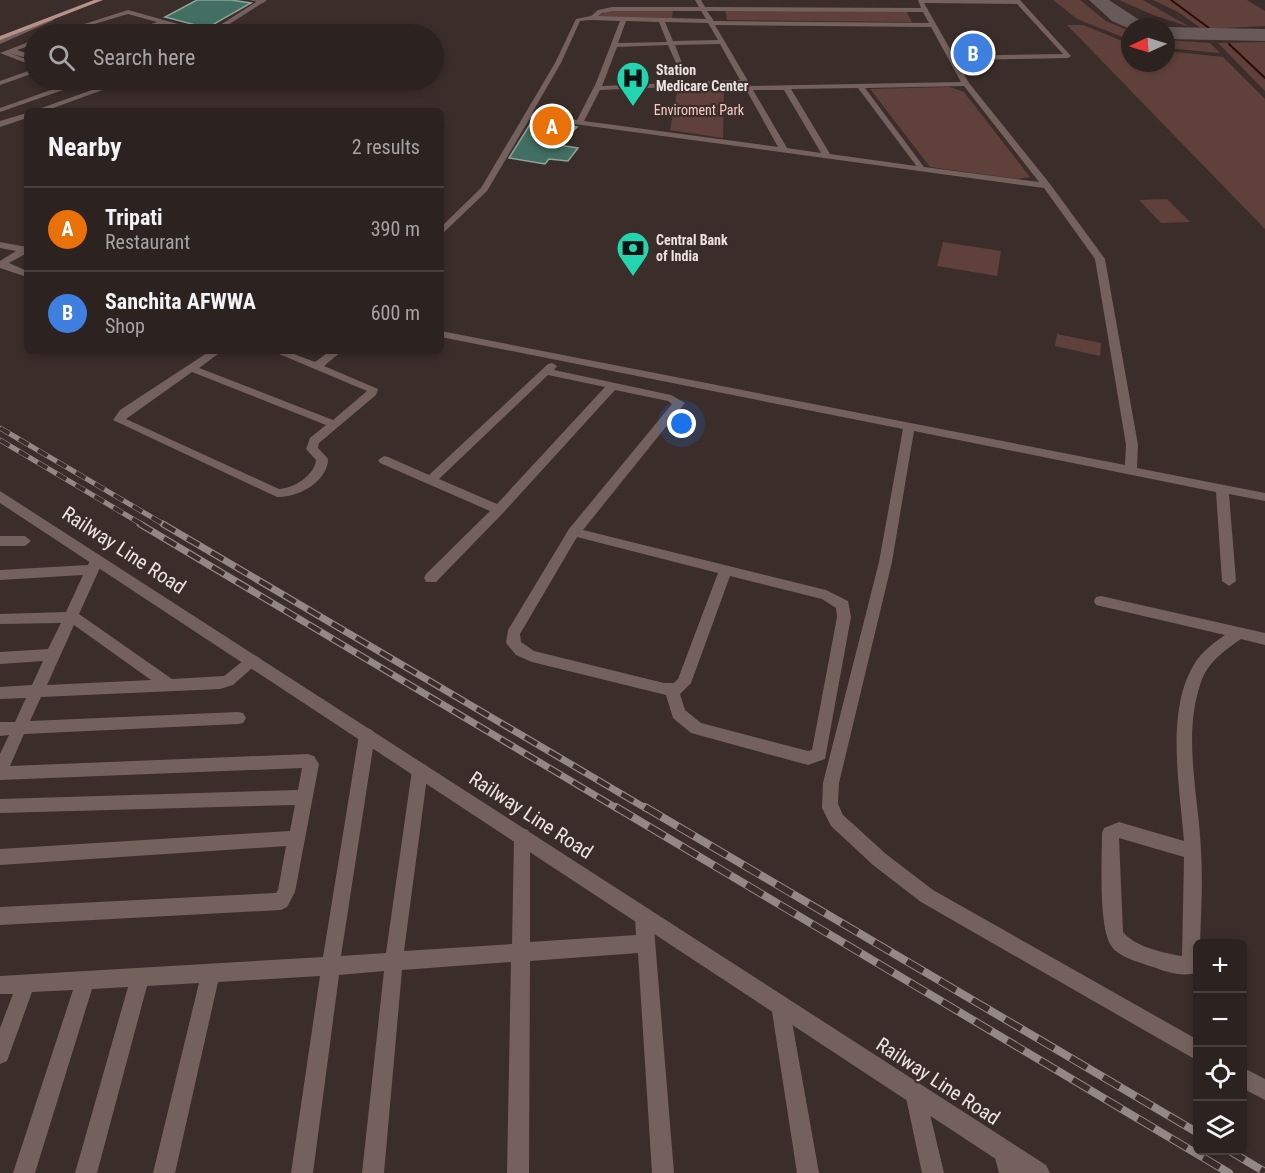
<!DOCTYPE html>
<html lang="en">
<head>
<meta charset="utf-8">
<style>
  body { margin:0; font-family:"Roboto Condensed",sans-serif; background:#382f2d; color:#f1f3f6 }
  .controls { position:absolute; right:18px; bottom:18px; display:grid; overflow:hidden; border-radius:9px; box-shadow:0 3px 9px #0003 }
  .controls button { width:54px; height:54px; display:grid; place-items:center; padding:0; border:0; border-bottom:2px solid #483f3e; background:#2c2220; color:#f1f3f6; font:30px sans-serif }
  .compass { position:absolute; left:1121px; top:18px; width:54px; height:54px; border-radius:50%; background:#2c2220; box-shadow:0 3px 9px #0003; rotate:266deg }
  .you { position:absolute; left:682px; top:424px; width:21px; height:21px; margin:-15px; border:4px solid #fff; border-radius:50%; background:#1a73e8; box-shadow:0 0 0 9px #1a73e833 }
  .badge { display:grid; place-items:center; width:39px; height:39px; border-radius:50%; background:#23d5af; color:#fff; font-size:20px; font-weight:700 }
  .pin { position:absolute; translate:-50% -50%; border:3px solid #fff; box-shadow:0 2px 6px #0006 }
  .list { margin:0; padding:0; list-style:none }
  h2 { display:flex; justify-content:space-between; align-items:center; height:78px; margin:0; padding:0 24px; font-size:26px }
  h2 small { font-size:20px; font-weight:400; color:#a6a4a5 }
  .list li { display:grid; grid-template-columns:39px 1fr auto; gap:18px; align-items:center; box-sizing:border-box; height:84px; padding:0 24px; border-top:2px solid #483f3e }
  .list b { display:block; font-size:22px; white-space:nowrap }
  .list p { margin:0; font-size:20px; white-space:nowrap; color:#a6a4a5 }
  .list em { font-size:20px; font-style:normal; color:#a6a4a5 }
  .icon { flex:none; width:33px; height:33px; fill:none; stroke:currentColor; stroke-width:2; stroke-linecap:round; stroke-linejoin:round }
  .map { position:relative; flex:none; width:1265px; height:1173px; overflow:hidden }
  .search { position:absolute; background:#2c2220; box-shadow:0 3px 9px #0003; left:24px; top:24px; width:420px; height:66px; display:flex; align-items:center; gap:15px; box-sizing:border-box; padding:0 21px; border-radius:33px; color:#a6a4a5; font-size:22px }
  .panel { position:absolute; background:#2c2220; box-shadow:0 3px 9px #0003; left:24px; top:108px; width:420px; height:246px; border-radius:9px }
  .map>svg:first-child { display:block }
</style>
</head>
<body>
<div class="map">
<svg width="1265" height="1173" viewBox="0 0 1265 1173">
  <rect width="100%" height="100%" fill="#3b2d2a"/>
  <g fill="#60403b">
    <polygon points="1053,0 1080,0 1106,21 1130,31 1130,40 1077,19"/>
    <polygon points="1119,0 1143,0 1190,27 1153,15"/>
    <polygon points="1153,0 1247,0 1265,11 1265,26 1202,29 1178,12"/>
    <polygon points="610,9 673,10 672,18 598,16"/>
    <polygon points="725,9 906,11 912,22 727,20"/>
    <polygon points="1067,25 1083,25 1130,44 1130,63 1166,63 1166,51 1223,57 1265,99 1265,229"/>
    <polygon points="1166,40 1210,43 1220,53 1166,48"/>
    <polygon points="1265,42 1265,91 1218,43"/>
    <polygon points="724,86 723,138 670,130 678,87"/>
    <polygon points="950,87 964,92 1030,177 1018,179 930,167 870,89"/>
    <polygon points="1167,199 1190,222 1161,223 1139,200"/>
    <polygon points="943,242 1001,251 997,276 937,266"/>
    <polygon points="1057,334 1101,343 1100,356 1055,346"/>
  </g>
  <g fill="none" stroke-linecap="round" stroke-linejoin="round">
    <g stroke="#2c0b07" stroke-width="2">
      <polyline points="1171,0 1209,28"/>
      <polyline points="1229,44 1265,78"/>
    </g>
    <g fill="#675a58" fill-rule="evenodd">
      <polygon points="1089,0 1109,0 1150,27 1130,29 1112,21"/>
      <polygon points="1166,27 1265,29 1265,41 1166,39"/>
    </g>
  </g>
  <g fill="#416f62" stroke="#90a29c" stroke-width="1.5">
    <polygon points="197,0 231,0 251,3 207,28 165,17"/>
    <polygon points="532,121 577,127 559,145 578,148 568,161 549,159 545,164 509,158"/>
  </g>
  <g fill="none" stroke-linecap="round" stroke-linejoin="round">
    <g fill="#74615e" fill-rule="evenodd">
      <polygon points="249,0 265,0 266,1 263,3"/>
      <path d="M 695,0 L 701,0 L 705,7 L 921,8 L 918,0 L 1020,0 L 1071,56 L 1068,58 L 956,60 L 969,83 L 1050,184 L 1105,259 L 1138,445 L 1137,468 L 1265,493 L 1265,501 L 1229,494 L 1236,581 L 1229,586 L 1222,581 L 1216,492 L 914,431 L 892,562 L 839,783 L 838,804 L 843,815 L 886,854 L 933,890 L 1198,1040 L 1198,1061 L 921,902 L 873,865 L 831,826 L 822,808 L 823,783 L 879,562 L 903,429 L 441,337 L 441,331 L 1125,465 L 1126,445 L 1095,259 L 1044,188 L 530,118 L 487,191 L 441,235 L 441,227 L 481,188 L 555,63 L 576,19 L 591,16 L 598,10 L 612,7 L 699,7 ZM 924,3 L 1017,4 L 1063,54 L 954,56 ZM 612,11 L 701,11 L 706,19 L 598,16 L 602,13 ZM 707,11 L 923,12 L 929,23 L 714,21 ZM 590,20 L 620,21 L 596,83 L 577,120 L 532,113 L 561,63 L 580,21 ZM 626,21 L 659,22 L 667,42 L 618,43 ZM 665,22 L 708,23 L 718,40 L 673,41 ZM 715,25 L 931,27 L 961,82 L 751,86 ZM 720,44 L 740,80 L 602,86 L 617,47 L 668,45 L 676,63 L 679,65 L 682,63 L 675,45 ZM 743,84 L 778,147 L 584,121 L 600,90 ZM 964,86 L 1039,182 L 924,167 L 865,88 ZM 858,88 L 915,164 L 916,166 L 830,154 L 791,89 ZM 753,90 L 784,90 L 821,153 L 787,148 Z"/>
      <polygon points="128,10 196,29 197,34 191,34 191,31 164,24 131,34 123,34 157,22 128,14 61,34 53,34"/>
      <polygon points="34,40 34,44 17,50 34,56 34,60 9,53 34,62 34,66 0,53"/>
      <polygon points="34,69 34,73 0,85 0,81"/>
      <polygon points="79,80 93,80 111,87 107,89 86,82 0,112 0,108"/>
      <polygon points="0,242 27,247 27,253 9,263 27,271 27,277 0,268 0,261 16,251 0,248"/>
      <path d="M 210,351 L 222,351 L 199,368 L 333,420 L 367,391 L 272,351 L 286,351 L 315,362 L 330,351 L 342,351 L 324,366 L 378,389 L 376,395 L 319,443 L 318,448 L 328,459 C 328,482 297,498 277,497 L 113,420 L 120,410 ZM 192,372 L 326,425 L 310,438 L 306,449 L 316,460 C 315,475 293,489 279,489 L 126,419 Z"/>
      <path d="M 552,363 L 557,366 L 554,370 L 671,395 L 685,403 L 583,530 L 826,590 L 848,601 L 851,617 L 825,759 L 808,765 L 691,733 L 673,718 L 666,695 L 532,662 L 516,655 L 506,643 L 508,630 L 569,529 L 672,404 L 668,401 L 615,390 L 503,513 L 436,582 L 426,582 L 424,578 L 426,574 L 490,511 L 380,463 L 378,460 L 384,456 L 388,457 L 429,475 L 548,364 ZM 548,375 L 605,387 L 497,504 L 439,479 ZM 577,537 L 718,573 L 678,679 L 674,683 L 664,683 L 534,651 L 521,642 L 520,634 ZM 730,576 L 822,599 L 836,608 L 837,617 L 812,750 L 808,751 L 701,723 L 685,710 L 680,694 L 691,683 Z"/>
      <polygon points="0,536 25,536 31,541 25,546 0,546"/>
      <path d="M 97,554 L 104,559 L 79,614 L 172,679 L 224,676 L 248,657 L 253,655 L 258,657 L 260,661 L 233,685 L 220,689 L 41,697 L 30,721 L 238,712 L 243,713 L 246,718 L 243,723 L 238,724 L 24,734 L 10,766 L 308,754 L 314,756 L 319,764 L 295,892 L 287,907 L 281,910 L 0,925 L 0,907 L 276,893 L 278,890 L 286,846 L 0,865 L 0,849 L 290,831 L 295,805 L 0,813 L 0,799 L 298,790 L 302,768 L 0,780 L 0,754 L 9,735 L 0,736 L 0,722 L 15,722 L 26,698 L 0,699 L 0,687 L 32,685 L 43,661 L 0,664 L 0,652 L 48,649 L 61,623 L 0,624 L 0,614 L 66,612 L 83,575 L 0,580 L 0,570 L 88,565 L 92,556 ZM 74,625 L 151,680 L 47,685 Z"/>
      <path d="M 1101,596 L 1265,633 L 1265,645 L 1241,639 C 1224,651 1208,662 1201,682 C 1182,736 1199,797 1201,851 C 1203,882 1201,913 1200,944 L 1198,944 L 1198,972 C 1183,978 1167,972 1153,967 C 1141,963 1119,957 1112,947 C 1098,929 1102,858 1102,833 L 1104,828 L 1119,822 L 1184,841 C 1180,787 1163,702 1200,656 C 1207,648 1216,641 1225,635 L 1096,605 L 1094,601 L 1096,597 ZM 1119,838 L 1184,857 L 1182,956 C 1164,953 1135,947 1123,932 Z"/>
      <polygon points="367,728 372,730 375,735 341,956 386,953 412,770 414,765 420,763 426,765 428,770 404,951 512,944 514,836 516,830 522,828 528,830 530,836 530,942 636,935 635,916 638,910 644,907 650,910 653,916 674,1173 652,1173 638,953 530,961 529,1173 507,1173 511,962 402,970 384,1173 362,1173 384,971 339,975 313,1173 291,1173 320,976 218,982 175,1173 153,1173 199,983 147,986 97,1173 75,1173 128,987 92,989 35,1173 13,1173 73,990 32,992 7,1061 0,1064 0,1028 13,994 0,994 0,976 323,957 359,735 362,730"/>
      <polygon points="780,996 787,998 789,1005 819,1173 797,1173 771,1005 773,998"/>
      <polygon points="1242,1067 1265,1079 1265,1100 1242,1088"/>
      <polygon points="915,1083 922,1086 925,1093 944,1173 922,1173 905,1093 908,1086"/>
      <polygon points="1003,1140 1010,1143 1021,1173 999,1173 993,1150 996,1143"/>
    </g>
    <g fill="#74615e" fill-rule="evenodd">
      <polygon points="259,0 267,0 214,34 206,34"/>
      <polygon points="52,17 54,20 0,44 0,39"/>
      <polygon points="120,80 130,80 45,111 33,111"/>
      <polygon points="27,113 27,118 0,127 0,121"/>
      <polygon points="0,491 1046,1165 1050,1173 1017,1173 0,503"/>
    </g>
    <polygon fill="#b6918a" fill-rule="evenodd" points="94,0 103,0 0,40 0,36"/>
    <defs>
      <g id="rail-far2">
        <polyline points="0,428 165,525"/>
        <polyline points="0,440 143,525"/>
      </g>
      <g id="rail-far1">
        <polyline points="140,524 618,809"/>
        <polyline points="163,524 647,809"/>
      </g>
      <g id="rail">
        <polyline points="616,807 1229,1173"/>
        <polyline points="645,807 1198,1133"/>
        <polyline points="1228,1150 1265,1172"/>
      </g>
    </defs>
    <use href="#rail-far2" stroke="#938885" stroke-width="5"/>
    <use href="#rail-far1" stroke="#938885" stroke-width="7"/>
    <use href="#rail" stroke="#938885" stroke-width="8"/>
    <use href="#rail-far2" stroke="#3b2d2a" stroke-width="4" stroke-dasharray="11" stroke-linecap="butt"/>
    <use href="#rail-far1" stroke="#3b2d2a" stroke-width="4.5" stroke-dasharray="14" stroke-linecap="butt"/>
    <use href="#rail" stroke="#3b2d2a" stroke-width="6" stroke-dasharray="19" stroke-linecap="butt"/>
  </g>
  <defs>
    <symbol id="hospital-pin" viewBox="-11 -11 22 30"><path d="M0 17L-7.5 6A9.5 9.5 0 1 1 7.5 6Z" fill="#23d5af" stroke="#3b2d2a"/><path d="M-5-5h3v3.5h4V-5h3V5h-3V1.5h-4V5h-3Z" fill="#111"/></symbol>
    <symbol id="bank-pin" viewBox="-11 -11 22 30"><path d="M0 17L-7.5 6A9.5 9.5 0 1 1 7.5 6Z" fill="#23d5af" stroke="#3b2d2a"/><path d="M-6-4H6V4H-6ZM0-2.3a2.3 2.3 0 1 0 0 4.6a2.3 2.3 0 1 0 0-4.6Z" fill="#111"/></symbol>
  </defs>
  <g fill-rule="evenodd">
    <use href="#hospital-pin" x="614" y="59" width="38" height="52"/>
    <use href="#bank-pin" x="614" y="229" width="38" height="52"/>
  </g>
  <g text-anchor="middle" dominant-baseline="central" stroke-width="4.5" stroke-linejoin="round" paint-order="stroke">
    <g font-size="14" font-weight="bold" fill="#ece3e1" stroke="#3b2d2a" text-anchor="start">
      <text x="656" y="70">Station<tspan x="656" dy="16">Medicare Center</tspan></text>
      <text x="656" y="240">Central Bank<tspan x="656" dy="16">of India</tspan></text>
    </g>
    <g font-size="14" fill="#f7cbc3" stroke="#3b2d2a">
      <text x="699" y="110">Enviroment Park</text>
    </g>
    <g font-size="20" fill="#ece3e1" stroke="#3b2d2a">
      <text transform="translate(124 550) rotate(33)">Railway Line Road</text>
      <text transform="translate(531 815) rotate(33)">Railway Line Road</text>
      <text transform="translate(938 1081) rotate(33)">Railway Line Road</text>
    </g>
  </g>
</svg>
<div class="controls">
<button>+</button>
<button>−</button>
<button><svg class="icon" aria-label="locate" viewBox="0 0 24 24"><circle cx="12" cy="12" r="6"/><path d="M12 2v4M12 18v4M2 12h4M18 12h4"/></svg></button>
<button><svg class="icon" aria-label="layers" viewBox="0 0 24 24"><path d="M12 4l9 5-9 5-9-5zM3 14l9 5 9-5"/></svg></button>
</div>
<svg class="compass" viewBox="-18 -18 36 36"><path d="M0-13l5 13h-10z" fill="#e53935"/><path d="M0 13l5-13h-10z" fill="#a6a4a5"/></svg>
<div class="you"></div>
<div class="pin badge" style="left:552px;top:126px;background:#e8710a">A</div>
<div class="pin badge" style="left:973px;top:53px;background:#3f7fe0">B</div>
<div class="search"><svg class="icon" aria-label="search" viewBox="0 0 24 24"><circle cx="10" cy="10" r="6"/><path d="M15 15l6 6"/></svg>Search here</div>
<section class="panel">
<h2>Nearby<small>2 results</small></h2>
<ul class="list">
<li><span class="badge" style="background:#e8710a">A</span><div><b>Tripati</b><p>Restaurant</p></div><em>390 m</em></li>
<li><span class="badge" style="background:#3f7fe0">B</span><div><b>Sanchita AFWWA</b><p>Shop</p></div><em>600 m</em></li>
</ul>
</section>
</div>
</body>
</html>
